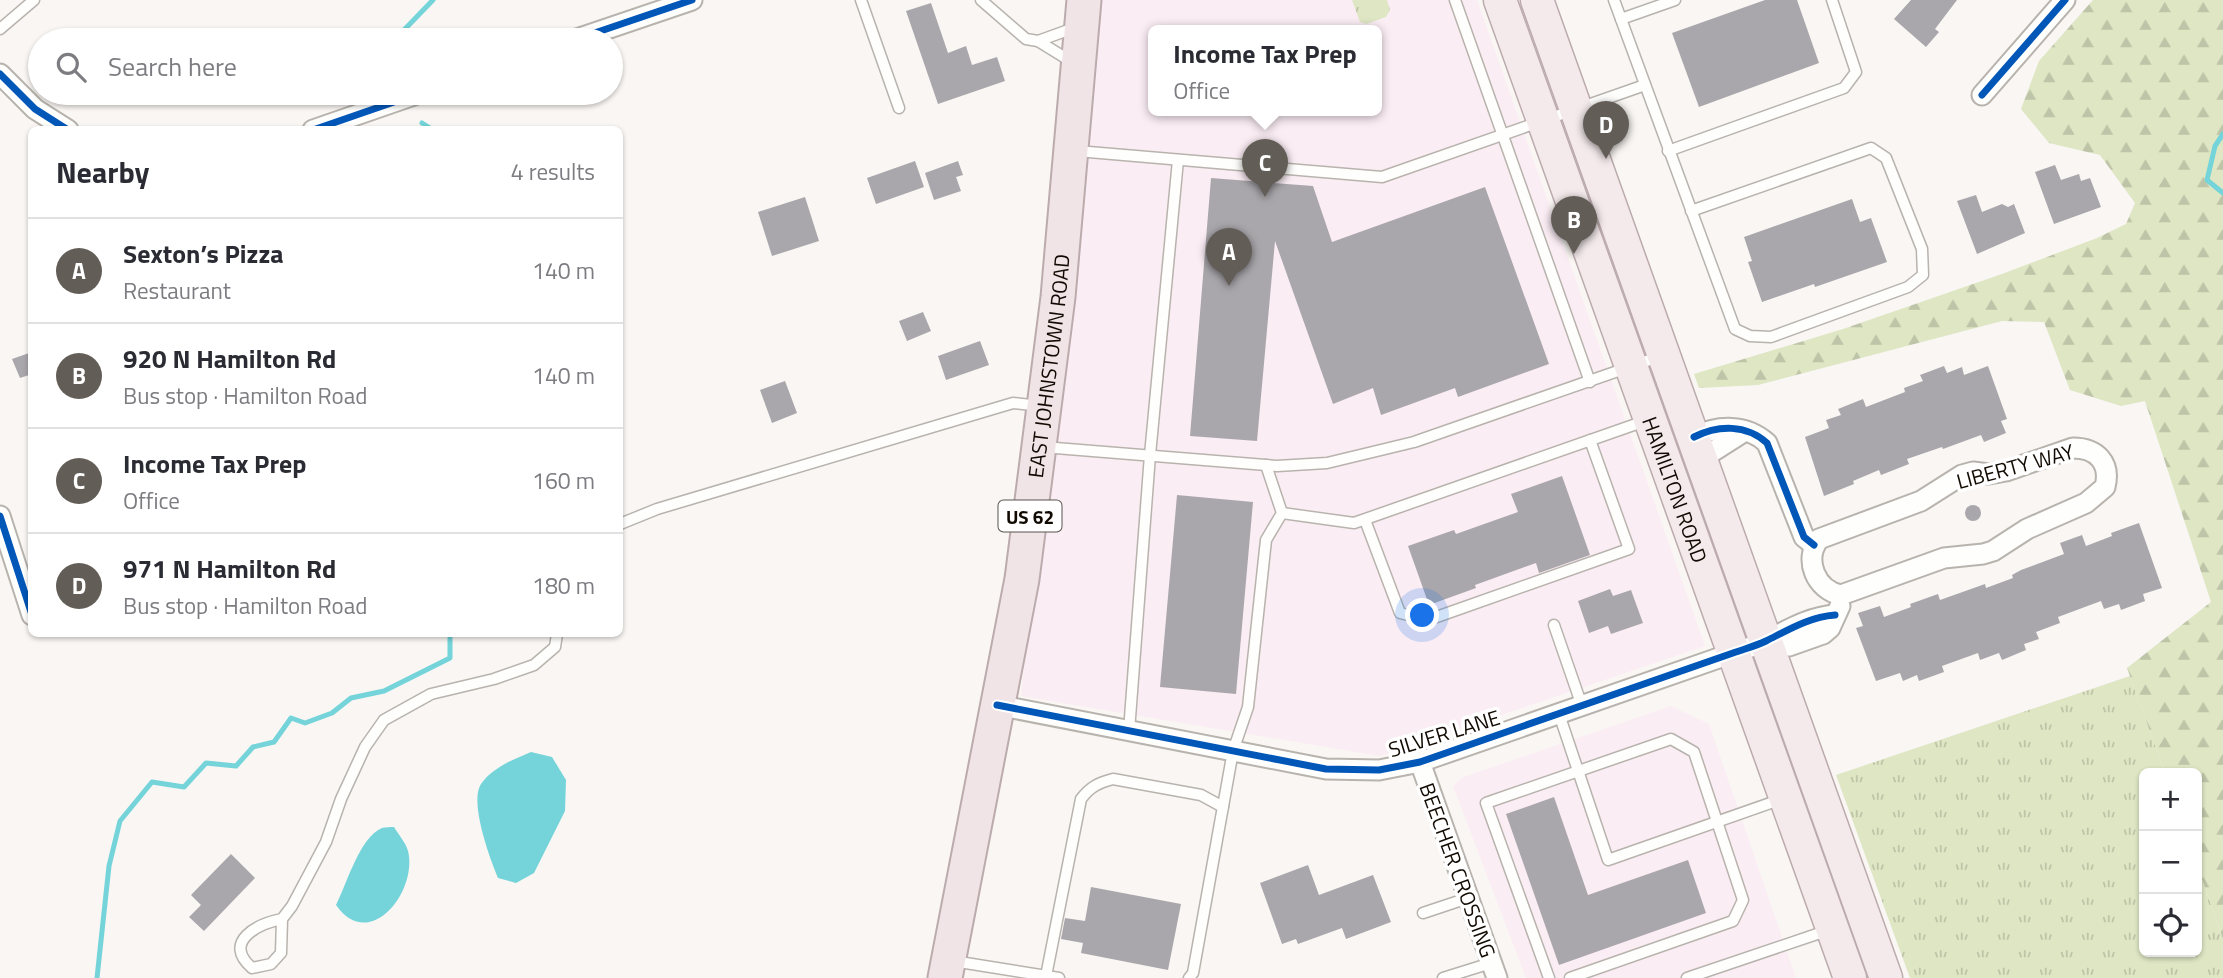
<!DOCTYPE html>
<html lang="en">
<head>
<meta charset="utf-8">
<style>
  body { margin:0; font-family:"Titillium Web",sans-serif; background:#f7f7f7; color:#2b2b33 }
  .controls { position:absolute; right:21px; bottom:21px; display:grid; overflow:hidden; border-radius:10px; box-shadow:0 2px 5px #0004 }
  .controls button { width:63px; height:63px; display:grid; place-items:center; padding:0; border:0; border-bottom:2px solid #e1e1e2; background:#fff; color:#2b2b33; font:35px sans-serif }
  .you { position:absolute; left:1423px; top:616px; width:24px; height:24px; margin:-18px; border:5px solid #fff; border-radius:50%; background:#1a73e8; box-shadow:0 0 0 10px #1a73e833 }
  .badge { display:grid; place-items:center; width:46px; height:46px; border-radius:50%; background:#625d56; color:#fff; font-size:23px; font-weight:700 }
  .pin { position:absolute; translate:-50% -58px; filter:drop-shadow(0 2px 4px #0008) }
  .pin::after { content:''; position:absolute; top:37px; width:24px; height:21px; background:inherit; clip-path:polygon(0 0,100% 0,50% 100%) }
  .popup { position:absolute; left:1148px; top:25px; width:234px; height:91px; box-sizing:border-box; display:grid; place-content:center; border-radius:10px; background:#fff; filter:drop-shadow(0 2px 5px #0005); font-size:23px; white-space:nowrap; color:#7c7c81 }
  .popup b { font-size:26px; color:#2b2b33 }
  .popup::after { content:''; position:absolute; left:50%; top:100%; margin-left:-14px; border:14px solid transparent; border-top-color:#fff }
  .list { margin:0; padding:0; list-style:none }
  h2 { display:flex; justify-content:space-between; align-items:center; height:91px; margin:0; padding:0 28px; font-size:30px }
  h2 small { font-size:23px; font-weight:400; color:#7c7c81 }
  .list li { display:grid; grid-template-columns:46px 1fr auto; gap:21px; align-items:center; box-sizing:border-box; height:105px; padding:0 28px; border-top:2px solid #e1e1e2 }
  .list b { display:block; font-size:26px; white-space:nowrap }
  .list p { margin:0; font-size:23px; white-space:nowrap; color:#7c7c81 }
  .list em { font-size:23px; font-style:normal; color:#7c7c81 }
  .icon { flex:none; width:38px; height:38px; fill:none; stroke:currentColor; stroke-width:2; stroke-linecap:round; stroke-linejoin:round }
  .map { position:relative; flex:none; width:2223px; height:978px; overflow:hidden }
  .search { position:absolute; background:#fff; box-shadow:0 2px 5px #0004; left:28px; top:28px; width:595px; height:77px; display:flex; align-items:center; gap:18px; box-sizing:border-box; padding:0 24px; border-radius:38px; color:#7c7c81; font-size:26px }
  .panel { position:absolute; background:#fff; box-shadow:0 2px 5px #0004; left:28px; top:126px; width:595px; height:511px; border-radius:10px }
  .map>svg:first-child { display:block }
</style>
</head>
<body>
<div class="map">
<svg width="2223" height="978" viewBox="0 0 2223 978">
  <defs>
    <pattern id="grass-tufts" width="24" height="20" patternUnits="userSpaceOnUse" patternTransform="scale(1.75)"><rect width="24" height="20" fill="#dee6c4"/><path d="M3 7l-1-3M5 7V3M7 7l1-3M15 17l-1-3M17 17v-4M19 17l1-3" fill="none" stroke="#bdc4a7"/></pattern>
    <pattern id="forest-firs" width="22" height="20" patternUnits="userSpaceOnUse" patternTransform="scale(1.75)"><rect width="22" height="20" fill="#dee6c4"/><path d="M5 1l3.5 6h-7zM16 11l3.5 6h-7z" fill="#bdc4a7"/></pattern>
  </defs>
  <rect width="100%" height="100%" fill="#f9f6f3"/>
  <g fill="#fbedf4" fill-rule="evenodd">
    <path d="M 1094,0 L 1477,0 L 1705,646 L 1380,756 L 1021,696 ZM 1153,31 L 1377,31 L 1377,111 L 1153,111 Z"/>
    <polygon points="1671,706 1709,724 1796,978 1526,978 1453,786 1461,778"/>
  </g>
  <g fill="url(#grass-tufts)">
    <polygon points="1352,0 1387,0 1390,10 1386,17 1366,24 1360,22"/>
    <polygon points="2130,676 2165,773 2144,773 2144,952 2197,952 2197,865 2223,939 2223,978 1910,978 1836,775"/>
  </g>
  <polygon fill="url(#forest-firs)" points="2093,0 2223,0 2223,939 2197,865 2197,773 2165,773 2127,668 2211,602 2145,401 2121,406 2070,390 2044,322 2002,321 1758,385 1699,388 1694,374 1843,329 2002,274 2097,238 2126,224 2135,203 2100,155 2049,143 2021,109 2039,61"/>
  <g fill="#74d4d9">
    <path d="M 531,752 L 552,757 L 566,780 L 565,811 L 534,873 L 516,883 L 498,878 C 490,859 469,802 481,784 C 493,767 513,760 531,752 Z"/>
    <path d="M 394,827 C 398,834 406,843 408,851 C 418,892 369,953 336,905 C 347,884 359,838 382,828 C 386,827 390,827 394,827 Z"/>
  </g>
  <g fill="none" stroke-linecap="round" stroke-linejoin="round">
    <g stroke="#74d4d9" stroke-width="5">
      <polyline points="399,40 404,30 433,0"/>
      <polyline points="369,96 370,93"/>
      <polyline points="422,123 433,130"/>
      <polyline points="2223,134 2215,146 2207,180 2223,193"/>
      <polyline points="97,978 109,866 120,821 152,782 184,787 206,763 236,766 253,747 274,742 291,718 305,723 332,713 351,698 384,691 450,658 450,634"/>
    </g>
  </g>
  <g fill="#aaa7ac">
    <polygon points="1765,0 1797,0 1819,63 1699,107 1672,33"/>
    <polygon points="1911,0 1957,0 1935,29 1939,32 1926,47 1894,19"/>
    <polygon points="931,3 948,53 966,46 972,65 997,57 1005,81 938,104 906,11"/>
    <polygon points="915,161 924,187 876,204 867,178"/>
    <polygon points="958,161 963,175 956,177 961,191 934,200 925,173"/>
    <polygon points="2055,165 2061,180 2079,174 2081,181 2090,178 2101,207 2054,224 2035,172"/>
    <polygon points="1211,178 1313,186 1332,242 1485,187 1549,364 1458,397 1455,388 1381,415 1373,388 1333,404 1275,241 1257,441 1190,436"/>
    <polygon points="1976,195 1982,212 2002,204 2008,207 2014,204 2025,233 1977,254 1957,201"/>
    <polygon points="805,197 819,241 772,256 758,212"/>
    <polygon points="1852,199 1860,222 1871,218 1887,262 1815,287 1814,284 1762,302 1748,262 1752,261 1744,237"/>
    <polygon points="923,312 931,331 907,341 899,321"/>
    <polygon points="980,341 989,365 946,380 938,356"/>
    <polygon points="32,352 32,374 20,378 12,359"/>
    <polygon points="1944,366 1947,373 1962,367 1964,375 1988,366 2007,419 2001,421 2006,433 1984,442 1981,435 1943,449 1942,447 1907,459 1909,464 1881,475 1879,470 1853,481 1854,484 1824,496 1805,437 1829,428 1826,420 1841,415 1838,409 1863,399 1866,407 1905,392 1904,388 1923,381 1920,375"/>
    <polygon points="785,381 797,413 772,423 760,390"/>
    <polygon points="1562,476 1590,555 1539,573 1536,563 1475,585 1476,588 1429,605 1408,546 1454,530 1456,534 1518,512 1511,494"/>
    <polygon points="1177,495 1253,502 1236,694 1160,687"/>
    <circle cx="1973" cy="513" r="8"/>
    <polygon points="2139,523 2162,588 2143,594 2145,601 2121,610 2119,604 2104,609 2101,601 2058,617 2060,623 2036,632 2039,639 2024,644 2026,650 2002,660 1999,653 1980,660 1978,653 1942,666 1944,672 1919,681 1917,675 1903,681 1900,673 1876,681 1856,628 1863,626 1858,613 1880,606 1884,617 1911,607 1910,604 1938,594 1940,600 1985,584 1986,588 2013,578 2012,575 2021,570 2064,554 2060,543 2082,535 2086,546 2112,536 2111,533"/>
    <polygon points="1610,589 1613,596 1631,590 1643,623 1611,634 1608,626 1589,633 1578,601"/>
    <polygon points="1554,797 1588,895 1688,860 1706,913 1559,965 1506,814"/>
    <polygon points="231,854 255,878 204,931 189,917 201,905 191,895"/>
    <polygon points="1308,865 1319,895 1373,875 1391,922 1346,939 1342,928 1298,944 1296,939 1282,944 1260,883"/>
    <polygon points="1091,887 1181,904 1168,970 1081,953 1083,943 1061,939 1065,918 1085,921"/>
  </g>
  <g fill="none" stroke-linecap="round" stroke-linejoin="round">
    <defs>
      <g id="service">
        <polyline points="861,0 899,108"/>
        <polyline points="981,0 1026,39 1038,41 1072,62"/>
        <polyline points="1455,0 1590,382"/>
        <polyline points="1614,0 1735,329 1750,336 1771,337 1908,287 1923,275 1922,249 1886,158 1871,148 1691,211"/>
        <polyline points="1621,19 1675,0"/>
        <polyline points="0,29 34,0"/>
        <polyline points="1038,41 1074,28"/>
        <polyline points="1077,151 1382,177 1645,85"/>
        <polyline points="1668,151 1844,88 1856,72 1832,0"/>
        <polyline points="1043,447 1277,466 1327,463 1414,442 1661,356"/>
        <polyline points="1282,513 1354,523 1645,421"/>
        <polyline points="1365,520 1400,613 1428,620 1629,549 1590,440"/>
        <polyline points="620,524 657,509 1013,403 1040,406"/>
        <polyline points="1554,625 1582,706"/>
        <polyline points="1559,714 1608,860 1782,799"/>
        <polyline points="1129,731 1150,455 1178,160"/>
        <polyline points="1423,913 1468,898"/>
        <path d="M 282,919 C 257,924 222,942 252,968 L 271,964 L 281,953 L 282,919 L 292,906 L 326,842 L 341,799 L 365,747 L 384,720 L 431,694 L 494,679 L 534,665 L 555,647 L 557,634"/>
        <polyline points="953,961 1059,978"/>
        <path d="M 1046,976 L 1081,799 C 1090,787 1098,783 1113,779 L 1201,795 L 1223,807"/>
        <polyline points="1189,978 1193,973 1233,751 1248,707 1266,540 1282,513 1266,465"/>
        <polyline points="1443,978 1491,963"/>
        <polyline points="1549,978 1486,803 1671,739 1694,752 1743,900 1733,921 1570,978"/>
        <polyline points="1687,978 1829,930"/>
      </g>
      <g id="minor">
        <polyline points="574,40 692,0"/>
        <polyline points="0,74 35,109 68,130"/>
        <polyline points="1982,95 2065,0"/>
        <polyline points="313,130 420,93"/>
        <path d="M 1694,437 C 1718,425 1746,424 1767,443 L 1804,537 L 1814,545"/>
        <path d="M 2073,448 C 2097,448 2111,463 2105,487 L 2086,503 L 2027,529 L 1993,551 L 1983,554 L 1944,558 L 1841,595 C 1816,590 1803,560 1819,539 L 1921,501 L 1962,475 L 1973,472 L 1989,474 L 2006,471 Z"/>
        <polyline points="1701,459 1745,431"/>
        <polyline points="0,516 32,615"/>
        <polyline points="1766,641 1789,646 1823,634 1830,628 1840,606"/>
        <path d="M 997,705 L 1326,769 L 1379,770 L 1420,762 L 1733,653 C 1744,649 1756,646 1766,641 C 1788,630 1809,617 1835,615"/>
        <polyline points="1420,762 1497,978"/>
      </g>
      <g id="primary">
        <path id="s1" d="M 1500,0 L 1850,978"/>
        <polyline points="1537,0 1886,978"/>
      </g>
      <g id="trunk">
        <path id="s2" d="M 945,978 L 1022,579 L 1058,297 L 1084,0"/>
      </g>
    </defs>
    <use href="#service" stroke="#b8b3ad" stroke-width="13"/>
    <use href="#minor" stroke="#b8b3ad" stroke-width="23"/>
    <use href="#primary" stroke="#bcabad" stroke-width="35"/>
    <use href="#trunk" stroke="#bcabad" stroke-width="37"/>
    <use href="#service" stroke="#fefefd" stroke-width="10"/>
    <use href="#minor" stroke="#fefefd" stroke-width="19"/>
    <use href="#primary" stroke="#f4eaec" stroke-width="32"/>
    <use href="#trunk" stroke="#f0e4e6" stroke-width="33"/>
    <defs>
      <g id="cycleway">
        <polyline points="574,40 692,0"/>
        <polyline points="0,74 35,109 68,130"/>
        <polyline points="1982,95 2065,0"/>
        <polyline points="313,130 420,93"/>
        <path d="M 1694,437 C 1718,425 1746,424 1767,443 L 1804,537 L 1814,545"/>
        <polyline points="0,516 32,615"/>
        <path d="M 997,705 L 1326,769 L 1379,770 L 1420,762 L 1733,653 C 1744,649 1756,646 1766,641 C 1788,630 1809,617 1835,615"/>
      </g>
    </defs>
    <use href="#cycleway" stroke="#fff" stroke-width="11"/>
    <use href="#cycleway" stroke="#0057b8" stroke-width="7"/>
  </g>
  <g text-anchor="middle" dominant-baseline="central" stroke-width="7" stroke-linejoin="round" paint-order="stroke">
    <rect fill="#fff" stroke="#58544e" stroke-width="2" x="998.5" y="500.5" width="63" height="31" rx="5"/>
    <g font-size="19" font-weight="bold" fill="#110a02">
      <text x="1030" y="516">US 62</text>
    </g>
    <g font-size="21" fill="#110a02" stroke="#fff">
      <text stroke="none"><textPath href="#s2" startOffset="621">EAST JOHNSTOWN ROAD</textPath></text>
      <text transform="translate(2015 466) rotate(-15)">LIBERTY WAY</text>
      <text stroke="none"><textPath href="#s1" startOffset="520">HAMILTON ROAD</textPath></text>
      <text transform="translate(1444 733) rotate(-17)">SILVER LANE</text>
      <text transform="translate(1458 870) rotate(70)">BEECHER CROSSING</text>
    </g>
  </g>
</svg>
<div class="controls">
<button>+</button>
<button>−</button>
<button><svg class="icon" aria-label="locate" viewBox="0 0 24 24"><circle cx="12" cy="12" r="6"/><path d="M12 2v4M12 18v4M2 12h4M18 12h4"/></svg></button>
</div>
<div class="you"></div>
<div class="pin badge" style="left:1229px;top:286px">A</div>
<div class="pin badge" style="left:1574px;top:254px">B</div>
<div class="pin badge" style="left:1265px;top:197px">C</div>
<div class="popup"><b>Income Tax Prep</b>Office</div>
<div class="pin badge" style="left:1606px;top:159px">D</div>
<div class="search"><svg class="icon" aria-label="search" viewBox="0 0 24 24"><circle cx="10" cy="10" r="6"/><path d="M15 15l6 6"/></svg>Search here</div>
<section class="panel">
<h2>Nearby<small>4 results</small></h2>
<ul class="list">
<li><span class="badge">A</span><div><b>Sexton’s Pizza</b><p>Restaurant</p></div><em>140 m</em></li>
<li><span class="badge">B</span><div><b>920 N Hamilton Rd</b><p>Bus stop · Hamilton Road</p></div><em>140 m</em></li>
<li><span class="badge">C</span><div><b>Income Tax Prep</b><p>Office</p></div><em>160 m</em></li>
<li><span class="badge">D</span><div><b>971 N Hamilton Rd</b><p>Bus stop · Hamilton Road</p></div><em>180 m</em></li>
</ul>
</section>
</div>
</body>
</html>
